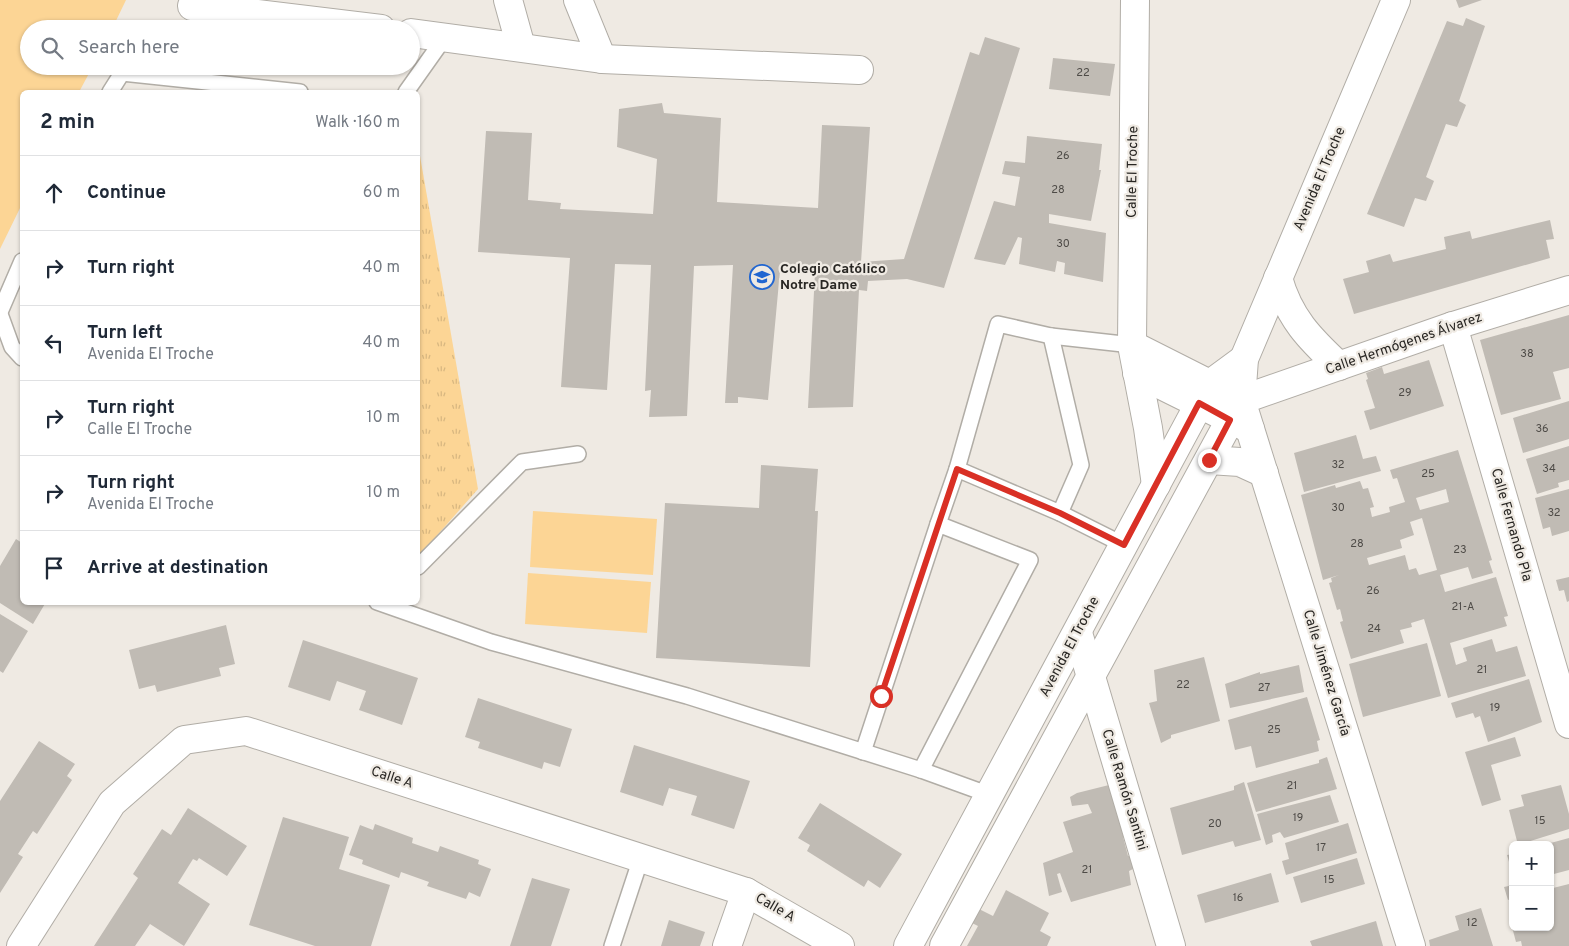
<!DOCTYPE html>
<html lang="en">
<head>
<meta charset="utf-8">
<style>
  body { margin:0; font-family:Overpass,sans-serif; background:#f2f2f3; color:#1f2937 }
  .controls { position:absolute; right:15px; bottom:15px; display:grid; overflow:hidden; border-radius:8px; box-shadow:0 1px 4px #0004 }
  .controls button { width:45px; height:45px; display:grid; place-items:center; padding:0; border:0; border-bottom:1px solid #e0e1e3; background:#fff; color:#1f2937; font:25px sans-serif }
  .stop { position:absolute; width:15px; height:15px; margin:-11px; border:4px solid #d93025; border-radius:50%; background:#fff }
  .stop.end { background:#d93025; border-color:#fff; box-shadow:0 1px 5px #0008 }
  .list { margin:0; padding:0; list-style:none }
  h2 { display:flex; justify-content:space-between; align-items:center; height:65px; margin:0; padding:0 20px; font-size:21px }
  h2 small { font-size:16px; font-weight:400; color:#747a83 }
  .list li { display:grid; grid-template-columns:32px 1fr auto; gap:15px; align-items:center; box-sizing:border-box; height:75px; padding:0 20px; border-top:1px solid #e0e1e3 }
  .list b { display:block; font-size:19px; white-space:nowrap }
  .list p { margin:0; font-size:16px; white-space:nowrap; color:#747a83 }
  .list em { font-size:16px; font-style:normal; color:#747a83 }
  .icon { flex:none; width:28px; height:28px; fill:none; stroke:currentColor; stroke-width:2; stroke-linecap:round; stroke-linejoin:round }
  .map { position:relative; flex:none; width:1569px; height:946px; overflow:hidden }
  .search { position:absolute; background:#fff; box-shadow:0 1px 4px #0004; left:20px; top:20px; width:400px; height:55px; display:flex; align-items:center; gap:12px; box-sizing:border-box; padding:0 18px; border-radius:28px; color:#747a83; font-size:19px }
  .panel { position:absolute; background:#fff; box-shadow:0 1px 4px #0004; left:20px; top:90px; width:400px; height:515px; border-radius:8px }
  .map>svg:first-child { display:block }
</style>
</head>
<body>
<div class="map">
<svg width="1569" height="946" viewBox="0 0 1569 946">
  <defs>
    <pattern id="park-tufts" width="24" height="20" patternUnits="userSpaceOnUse" patternTransform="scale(1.25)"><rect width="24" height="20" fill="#fcd595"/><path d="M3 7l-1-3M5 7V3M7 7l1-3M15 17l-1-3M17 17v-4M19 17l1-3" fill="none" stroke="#d8b780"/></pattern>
  </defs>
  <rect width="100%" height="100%" fill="#efeae3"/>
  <g fill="#fcd595">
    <polygon points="0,0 126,0 112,29 29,29 29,66 93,66 79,92 22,92 22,204 0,249"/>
    <polygon points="533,511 657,519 653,575 530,567"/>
    <polygon points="528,573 651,582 647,633 525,624"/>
  </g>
  <polygon fill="url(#park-tufts)" points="418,155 420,156 478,489 418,557"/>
  <g fill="#c0bbb4" fill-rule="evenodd">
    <polygon points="1456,0 1482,0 1459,8"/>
    <polygon points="1466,18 1485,26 1459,101 1466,105 1457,127 1446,124 1426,177 1434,181 1426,201 1415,198 1404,227 1367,214 1447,21 1463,26"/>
    <polygon points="985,37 1020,48 944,288 907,279 868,281 867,291 859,290 853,407 808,408 815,272 780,271 768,400 738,397 738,403 725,403 733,265 694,266 687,416 649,417 651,390 645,391 651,265 615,264 607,390 561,387 570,258 478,252 486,131 532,133 528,200 561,203 560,209 653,214 657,159 617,147 619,109 662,103 664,113 721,118 717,202 818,208 822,125 870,127 861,262 904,259 970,52 979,55"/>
    <polygon points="1053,58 1115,64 1110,96 1049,89"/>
    <polygon points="1027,136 1102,144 1099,170 1101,170 1091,221 1049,214 1049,223 1106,233 1103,282 1064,274 1065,263 1057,261 1055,272 1019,264 1022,238 1018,237 1005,265 974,259 994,201 1015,206 1020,177 1002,174 1005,161 1025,163"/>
    <polygon points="1550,220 1554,239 1546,240 1550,258 1354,314 1343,279 1369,272 1366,261 1390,254 1393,262 1446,249 1444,237 1470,231 1472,239"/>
    <polygon points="1569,315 1569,368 1553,372 1561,399 1501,415 1480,340"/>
    <polygon points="1429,360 1444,406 1370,430 1364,411 1375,408 1366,380 1368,379 1366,373 1382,367 1384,374"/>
    <polygon points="1569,401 1569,439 1523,453 1513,418"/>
    <polygon points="1356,435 1363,459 1376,456 1381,471 1304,492 1294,453"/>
    <polygon points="1569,446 1569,480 1558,483 1559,487 1537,494 1526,459"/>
    <path d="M 1458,450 L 1492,560 L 1489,561 L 1493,573 L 1472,579 L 1468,567 L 1440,575 L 1445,592 L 1496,577 L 1508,616 L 1504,617 L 1507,626 L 1450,643 L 1452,650 L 1456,665 L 1467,661 L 1463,648 L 1492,639 L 1496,652 L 1517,646 L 1526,676 L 1448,698 L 1424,619 L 1411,623 L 1412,627 L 1400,630 L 1404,643 L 1351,659 L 1340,622 L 1343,621 L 1340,609 L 1337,610 L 1329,583 L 1332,582 L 1331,578 L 1339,575 L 1323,580 L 1301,495 L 1335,485 L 1336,488 L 1360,481 L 1363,489 L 1368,488 L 1374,507 L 1370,508 L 1372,517 L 1390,512 L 1389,507 L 1405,502 L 1397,478 L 1393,479 L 1390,470 ZM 1446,489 L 1449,502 L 1420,510 L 1416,498 ZM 1422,518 L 1437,570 L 1419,575 L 1416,568 L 1409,570 L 1405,555 L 1369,565 L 1367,558 L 1402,548 L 1400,540 L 1414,535 L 1410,522 Z"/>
    <polygon points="761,465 818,469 815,511 818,511 810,667 656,658 665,503 759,508"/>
    <polygon points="1569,489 1569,531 1552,536 1550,527 1543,529 1535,498"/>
    <polygon points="16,539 22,543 22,602 46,602 33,624 0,603 0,566"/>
    <polygon points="1569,577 1569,601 1567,602 1564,590 1559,591 1556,580"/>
    <polygon points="0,614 28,631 3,673 0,671"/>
    <polygon points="226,625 235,664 219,668 221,676 157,692 155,685 139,689 129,650"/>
    <polygon points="303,640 418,678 402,725 359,710 366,691 337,681 330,701 288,687"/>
    <polygon points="1427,643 1441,696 1363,717 1349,664"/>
    <polygon points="1204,657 1220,721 1171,735 1171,738 1161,743 1149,703 1157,701 1154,670"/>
    <polygon points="1299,665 1304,692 1230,708 1225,684 1260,672 1260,674"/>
    <polygon points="1529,679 1542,722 1488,742 1480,716 1475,718 1473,713 1456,718 1451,703"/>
    <polygon points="1307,697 1320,740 1317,741 1319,751 1256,768 1251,746 1235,750 1228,720"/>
    <polygon points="478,698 572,729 560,767 544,762 542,769 478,748 480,742 465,737"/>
    <polygon points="1515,737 1521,756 1491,765 1501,800 1482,806 1465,752"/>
    <polygon points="39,741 75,764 67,776 72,780 37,834 33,831 18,854 23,857 0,893 0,801"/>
    <polygon points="634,745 750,781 734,829 691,815 697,796 669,788 663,806 620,792"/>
    <polygon points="1327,757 1337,789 1256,812 1247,783 1319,763 1319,760"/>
    <polygon points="1244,782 1261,840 1235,847 1233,841 1182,855 1170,808 1234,790 1234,786"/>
    <polygon points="1109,785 1126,837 1123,837 1128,856 1131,855 1133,869 1129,871 1131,885 1071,902 1060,873 1057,874 1062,892 1049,896 1043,863 1073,852 1063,822 1092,813 1088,804 1072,806 1070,797 1077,793"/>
    <polygon points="1561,785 1569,814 1569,829 1518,845 1509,810 1524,806 1521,795"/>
    <polygon points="1330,795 1339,822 1284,838 1280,832 1272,835 1273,842 1266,845 1257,814"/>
    <polygon points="820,803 902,854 880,888 868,880 864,887 807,851 810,845 798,838"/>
    <polygon points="188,808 247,846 227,876 199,858 197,861 193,859 178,883 210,904 184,946 150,924 135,946 94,946 138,878 133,874 162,829 171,835"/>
    <polygon points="283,817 349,837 339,869 390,885 371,946 315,946 249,925"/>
    <polygon points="1348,823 1357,853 1286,875 1282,861 1289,859 1285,843"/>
    <polygon points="375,824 413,838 412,843 438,852 440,846 479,860 478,864 491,869 480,897 469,892 466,899 427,886 429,882 401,872 399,878 362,864 363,860 349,855 360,825 373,830"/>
    <polygon points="1569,838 1569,870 1550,875 1550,845 1547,844"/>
    <polygon points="1513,854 1513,872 1512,872 1507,855"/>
    <polygon points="1357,858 1365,884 1301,903 1293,877"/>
    <polygon points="1271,873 1279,902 1205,923 1197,895"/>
    <polygon points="532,878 570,889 551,946 510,946"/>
    <polygon points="1569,884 1569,946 1522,946 1521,941 1516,942 1512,927 1550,927 1550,894 1554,893 1553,888"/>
    <polygon points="1513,885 1513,898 1508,900 1504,887"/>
    <polygon points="1006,890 1049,913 1040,931 1051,937 1047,946 967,946 978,926 970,922 977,908 993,916"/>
    <polygon points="1481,908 1493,946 1430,946 1429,940 1459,930 1455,916"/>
    <polygon points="669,920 705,932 700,946 661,946"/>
    <polygon points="1376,921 1383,946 1312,946 1310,941"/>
  </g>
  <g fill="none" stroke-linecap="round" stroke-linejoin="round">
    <defs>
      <g id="lane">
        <polyline points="110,92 122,73 300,92"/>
        <polyline points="406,92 445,37"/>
        <polyline points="0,312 22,261"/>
        <polyline points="0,314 12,347 22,358"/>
        <polyline points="1051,336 1081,465 1060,513"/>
        <polyline points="957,469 998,324 1051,336 1132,345"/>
        <polyline points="938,524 957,469 1060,513 1124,545"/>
        <polyline points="418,567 522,462 578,454"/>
        <polyline points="377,602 491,642 687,696 921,770 990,795"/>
        <polyline points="863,752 938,524 1030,560 921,770"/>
        <polyline points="612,946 641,858"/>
      </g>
      <g id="street">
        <polyline points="508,0 521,47"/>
        <polyline points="578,0 602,59"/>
        <polyline points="1135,0 1132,345 1148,428 1156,485"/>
        <polyline points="192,6 381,29"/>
        <polyline points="411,33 602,59 859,70"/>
        <polyline points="1453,326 1569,724"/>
        <polyline points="1132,345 1241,400 1411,946"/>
        <polyline points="1137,373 1250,429"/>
        <polyline points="1078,633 1171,946"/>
        <polyline points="21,946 112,803 184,740 246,731 746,892 840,946"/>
        <polyline points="727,946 746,892"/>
      </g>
      <g id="secondary">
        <path d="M 1278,278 C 1289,318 1310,339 1339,366"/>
        <polyline points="1241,400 1453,326 1569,290"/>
        <polyline points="1209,460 1240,462 1264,473"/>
        <polyline points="908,946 1210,384 1244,359"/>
        <polyline points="944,946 1241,400 1244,359 1396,0"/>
      </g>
    </defs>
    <use href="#lane" stroke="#b1ada6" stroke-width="18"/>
    <use href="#street" stroke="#b1ada6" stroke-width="30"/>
    <use href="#secondary" stroke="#b1ada6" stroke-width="30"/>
    <use href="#lane" stroke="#fff" stroke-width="15"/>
    <use href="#street" stroke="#fff" stroke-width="28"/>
    <use href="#secondary" stroke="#fff" stroke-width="28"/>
  </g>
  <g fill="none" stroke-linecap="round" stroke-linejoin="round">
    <polyline stroke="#d93025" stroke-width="6" points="881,696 957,469 1060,513 1124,545 1199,403 1230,420 1209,460"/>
  </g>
  <defs>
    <symbol id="school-ring" viewBox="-11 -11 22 22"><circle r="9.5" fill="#efeae3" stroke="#2166d1" stroke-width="1.5"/><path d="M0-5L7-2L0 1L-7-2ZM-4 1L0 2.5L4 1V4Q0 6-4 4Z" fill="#2166d1"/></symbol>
  </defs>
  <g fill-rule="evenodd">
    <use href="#school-ring" x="748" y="263" width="28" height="28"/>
  </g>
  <g text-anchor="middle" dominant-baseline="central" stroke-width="4.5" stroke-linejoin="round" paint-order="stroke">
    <g font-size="11" fill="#4e4b47">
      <text x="1083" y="73">22</text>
      <text x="1063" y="156">26</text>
      <text x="1058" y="190">28</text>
      <text x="1063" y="244">30</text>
      <text x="1527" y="354">38</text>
      <text x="1405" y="393">29</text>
      <text x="1542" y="429">36</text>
      <text x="1338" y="465">32</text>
      <text x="1549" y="469">34</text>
      <text x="1428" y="474">25</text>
      <text x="1338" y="508">30</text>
      <text x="1554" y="513">32</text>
      <text x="1357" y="544">28</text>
      <text x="1460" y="550">23</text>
      <text x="1373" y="591">26</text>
      <text x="1463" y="607">21-A</text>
      <text x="1374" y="629">24</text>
      <text x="1482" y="670">21</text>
      <text x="1183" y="685">22</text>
      <text x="1264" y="688">27</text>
      <text x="1495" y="708">19</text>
      <text x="1274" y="730">25</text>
      <text x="1292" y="786">21</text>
      <text x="1298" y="818">19</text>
      <text x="1540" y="821">15</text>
      <text x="1215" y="824">20</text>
      <text x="1321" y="848">17</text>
      <text x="1087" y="870">21</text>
      <text x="1329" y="880">15</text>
      <text x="1238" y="898">16</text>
      <text x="1472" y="923">12</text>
    </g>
    <g font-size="14" fill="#282623" stroke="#efeae3">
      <text transform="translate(1133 172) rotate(-89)">Calle El Troche</text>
      <text transform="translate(1320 179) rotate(-67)">Avenida El Troche</text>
      <text transform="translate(1404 344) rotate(-19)">Calle Hermógenes Álvarez</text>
      <text transform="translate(1511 525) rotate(74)">Calle Fernando Pla</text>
      <text transform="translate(1070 647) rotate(-62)">Avenida El Troche</text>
      <text transform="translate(1326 673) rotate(73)">Calle Jiménez García</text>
      <text transform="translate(392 778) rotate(18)">Calle A</text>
      <text transform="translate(1124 790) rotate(73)">Calle Ramón Santini</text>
      <text transform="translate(775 908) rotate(30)">Calle A</text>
    </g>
    <g font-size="14" font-weight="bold" fill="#282623" stroke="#efeae3" text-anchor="start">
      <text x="780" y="269">Colegio Católico<tspan x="780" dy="16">Notre Dame</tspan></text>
    </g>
  </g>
</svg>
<div class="controls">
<button>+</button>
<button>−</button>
</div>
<div class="stop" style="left:881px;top:696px"></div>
<div class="stop end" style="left:1209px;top:460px"></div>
<div class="search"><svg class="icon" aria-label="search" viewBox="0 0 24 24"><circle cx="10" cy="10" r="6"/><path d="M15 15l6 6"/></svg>Search here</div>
<section class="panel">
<h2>2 min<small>Walk · 160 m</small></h2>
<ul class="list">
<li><svg class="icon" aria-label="ahead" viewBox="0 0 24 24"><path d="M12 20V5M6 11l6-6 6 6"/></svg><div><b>Continue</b></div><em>60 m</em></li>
<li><svg class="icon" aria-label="right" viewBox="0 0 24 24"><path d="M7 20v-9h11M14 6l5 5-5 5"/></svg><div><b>Turn right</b></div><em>40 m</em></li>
<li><svg class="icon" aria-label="left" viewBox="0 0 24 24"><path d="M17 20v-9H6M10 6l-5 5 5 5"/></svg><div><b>Turn left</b><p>Avenida El Troche</p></div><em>40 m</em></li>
<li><svg class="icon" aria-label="right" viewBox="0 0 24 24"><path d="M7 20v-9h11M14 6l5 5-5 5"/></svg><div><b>Turn right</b><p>Calle El Troche</p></div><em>10 m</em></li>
<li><svg class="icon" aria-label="right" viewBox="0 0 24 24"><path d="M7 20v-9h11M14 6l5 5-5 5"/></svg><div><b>Turn right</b><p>Avenida El Troche</p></div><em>10 m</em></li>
<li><svg class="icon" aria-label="arrive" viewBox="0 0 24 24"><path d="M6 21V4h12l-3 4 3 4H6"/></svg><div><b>Arrive at destination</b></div></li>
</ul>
</section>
</div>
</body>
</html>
